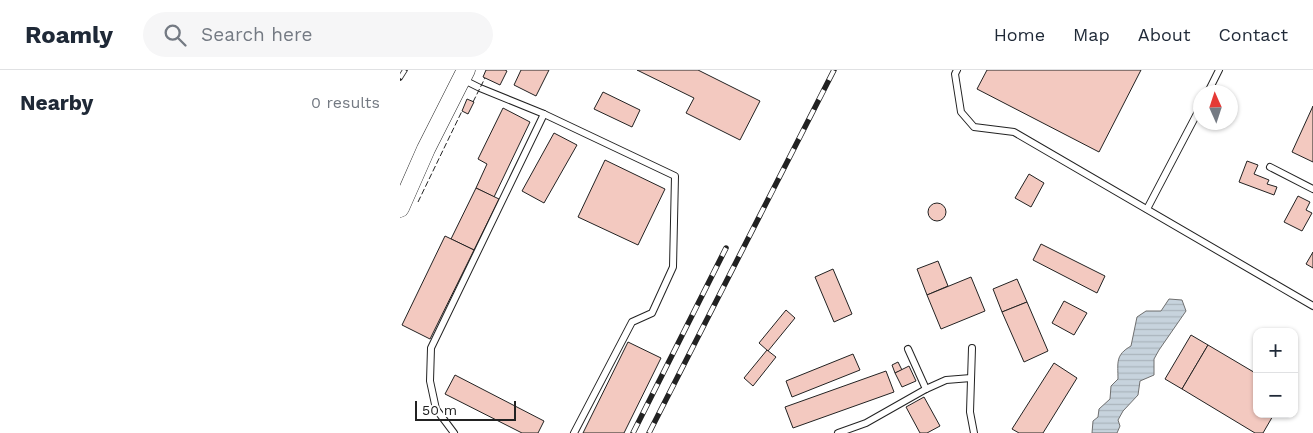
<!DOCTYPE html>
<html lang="en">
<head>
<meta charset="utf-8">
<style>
  body { margin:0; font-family:"Work Sans",sans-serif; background:#f6f6f7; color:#1f2937 }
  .controls { position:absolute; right:15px; bottom:15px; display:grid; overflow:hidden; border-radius:10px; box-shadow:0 1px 4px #0004 }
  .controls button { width:45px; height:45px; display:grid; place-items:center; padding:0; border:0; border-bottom:1px solid #e0e1e3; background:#fff; color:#1f2937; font:25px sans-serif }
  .compass { position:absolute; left:793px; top:15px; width:45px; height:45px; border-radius:50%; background:#fff; box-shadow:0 1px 4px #0004; rotate:357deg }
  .scale { position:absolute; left:15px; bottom:12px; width:101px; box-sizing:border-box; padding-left:5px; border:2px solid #222; border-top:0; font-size:14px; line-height:18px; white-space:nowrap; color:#222; -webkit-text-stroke:4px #fff; paint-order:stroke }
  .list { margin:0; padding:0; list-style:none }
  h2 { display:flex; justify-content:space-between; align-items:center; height:65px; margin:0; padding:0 20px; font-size:21px }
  h2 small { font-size:16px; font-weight:400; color:#747a83 }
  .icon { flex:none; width:28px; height:28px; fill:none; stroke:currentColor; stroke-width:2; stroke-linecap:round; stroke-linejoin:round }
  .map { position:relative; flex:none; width:913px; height:363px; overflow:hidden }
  header { display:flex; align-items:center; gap:30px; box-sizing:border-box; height:70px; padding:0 25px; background:#fff; border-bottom:1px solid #e0e1e3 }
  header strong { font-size:24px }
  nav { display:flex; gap:28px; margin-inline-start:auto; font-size:18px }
  .search { width:350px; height:45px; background:#f6f6f7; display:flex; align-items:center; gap:12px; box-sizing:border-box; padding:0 18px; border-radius:28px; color:#747a83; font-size:19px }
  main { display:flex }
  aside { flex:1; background:#fff }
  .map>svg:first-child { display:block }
</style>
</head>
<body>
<header>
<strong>Roamly</strong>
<div class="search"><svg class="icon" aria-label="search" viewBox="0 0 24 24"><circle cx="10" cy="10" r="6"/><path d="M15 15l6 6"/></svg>Search here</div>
<nav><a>Home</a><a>Map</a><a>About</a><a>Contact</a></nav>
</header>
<main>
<aside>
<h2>Nearby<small>0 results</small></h2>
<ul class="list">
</ul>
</aside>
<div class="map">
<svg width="913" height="363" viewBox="0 0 913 363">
  <defs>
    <pattern id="water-rules" width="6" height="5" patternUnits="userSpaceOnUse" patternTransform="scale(1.25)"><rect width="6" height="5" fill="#c7d3dd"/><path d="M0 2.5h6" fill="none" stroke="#abb5bd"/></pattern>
  </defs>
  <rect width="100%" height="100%" fill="#fff"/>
  <path fill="url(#water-rules)" stroke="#6f6f6f" d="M 769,229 L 782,230 L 786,241 L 759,280 L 754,289 L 754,305 L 740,311 L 738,325 L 723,341 L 718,350 L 720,356 L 717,363 L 692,363 L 693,351 L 698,347 L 699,339 L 710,329 L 711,316 L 718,309 C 718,293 715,285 731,276 L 737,247 L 746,241 L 761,241 Z"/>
  <g fill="#f3c9c0" stroke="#222">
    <polygon points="86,0 105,0 107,1 100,15 83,7"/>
    <polygon points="121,0 149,0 136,26 114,15"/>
    <polygon points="237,0 298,0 360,31 340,70 286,43 294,28"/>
    <polygon points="587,0 741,0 699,82 577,19"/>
    <polygon points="203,22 240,40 232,57 194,39"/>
    <polygon points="67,29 74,32 68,44 62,41"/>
    <polygon points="913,36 913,92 892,82"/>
    <polygon points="103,38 130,52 94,127 76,118 87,94 78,89"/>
    <polygon points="154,63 177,75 144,133 122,121"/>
    <polygon points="205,90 265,119 238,175 178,147"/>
    <polygon points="847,91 858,95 854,104 869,110 867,114 877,117 874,125 839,112"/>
    <polygon points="629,104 644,113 631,137 615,128"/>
    <polygon points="76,118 99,129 74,180 51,169"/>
    <polygon points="898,126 910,132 906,140 912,143 902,161 884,152"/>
    <circle cx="537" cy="142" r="9"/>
    <polygon points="45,166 74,180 30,269 2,255"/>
    <polygon points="641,174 705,206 697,223 633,190"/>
    <polygon points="913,182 913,198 906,194"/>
    <polygon points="538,191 548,216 527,225 517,199"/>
    <polygon points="433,199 452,244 434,252 415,207"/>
    <polygon points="571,207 585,241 541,259 527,225"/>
    <polygon points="617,209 627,232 602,242 593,219"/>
    <polygon points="664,231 687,243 674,265 652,253"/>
    <polygon points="627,232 648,281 624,292 602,242"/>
    <polygon points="386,240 395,248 368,281 359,273"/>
    <polygon points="791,265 808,275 782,319 765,309"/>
    <polygon points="228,272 261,288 224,363 183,363"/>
    <polygon points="808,275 857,304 857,344 874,344 863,363 855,363 782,319"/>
    <polygon points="367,280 376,287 353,316 344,308"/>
    <polygon points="453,284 460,300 392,327 386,311"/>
    <polygon points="498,292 502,300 495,303 492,295"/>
    <polygon points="654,293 677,308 643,363 619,363 612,359"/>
    <polygon points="509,296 516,311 502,317 495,303"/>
    <polygon points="486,301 494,322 393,358 385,337"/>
    <polygon points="55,305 144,351 138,363 122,363 45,324"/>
    <polygon points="524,327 540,356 527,363 520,363 506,337"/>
  </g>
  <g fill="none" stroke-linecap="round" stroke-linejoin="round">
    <defs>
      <g id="lane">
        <polyline points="557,0 555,4 561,42 574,57 614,62 913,236"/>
        <polyline points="64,10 80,18 144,44 275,106 273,197 252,243 232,252 174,363"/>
        <polyline points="808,22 819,0"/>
        <polyline points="870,97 913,119"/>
        <polyline points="747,139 801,36"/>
        <polyline points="572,278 570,342 574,363"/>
        <polyline points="508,279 526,319"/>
        <polyline points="54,363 36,339 30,311 31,278 144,44"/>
        <polyline points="438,363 466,353 526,319 546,310 571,308"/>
      </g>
      <polyline id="secondary" points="0,138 26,79 66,0"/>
    </defs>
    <use href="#lane" stroke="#222" stroke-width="8"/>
    <use href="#secondary" stroke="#222" stroke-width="19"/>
    <use href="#lane" stroke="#fff" stroke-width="6"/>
    <use href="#secondary" stroke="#fff" stroke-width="18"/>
    <defs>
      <g id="rail">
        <polyline points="0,8 5,0"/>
        <polyline points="233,363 326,178"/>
        <polyline points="249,363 434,0"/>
      </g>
    </defs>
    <use href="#rail" stroke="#222" stroke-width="5.5"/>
    <use href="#rail" stroke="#fff" stroke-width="4" stroke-dasharray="11" stroke-linecap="butt"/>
    <g stroke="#222" stroke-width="1" stroke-dasharray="6 2.5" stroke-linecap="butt">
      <polyline points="73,32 85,8"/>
      <polyline points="18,132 62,41"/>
    </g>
  </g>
</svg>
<div class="controls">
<button>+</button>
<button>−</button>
</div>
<svg class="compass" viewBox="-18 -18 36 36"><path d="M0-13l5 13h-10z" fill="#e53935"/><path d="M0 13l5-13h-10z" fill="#747a83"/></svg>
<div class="scale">50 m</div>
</div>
</main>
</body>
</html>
